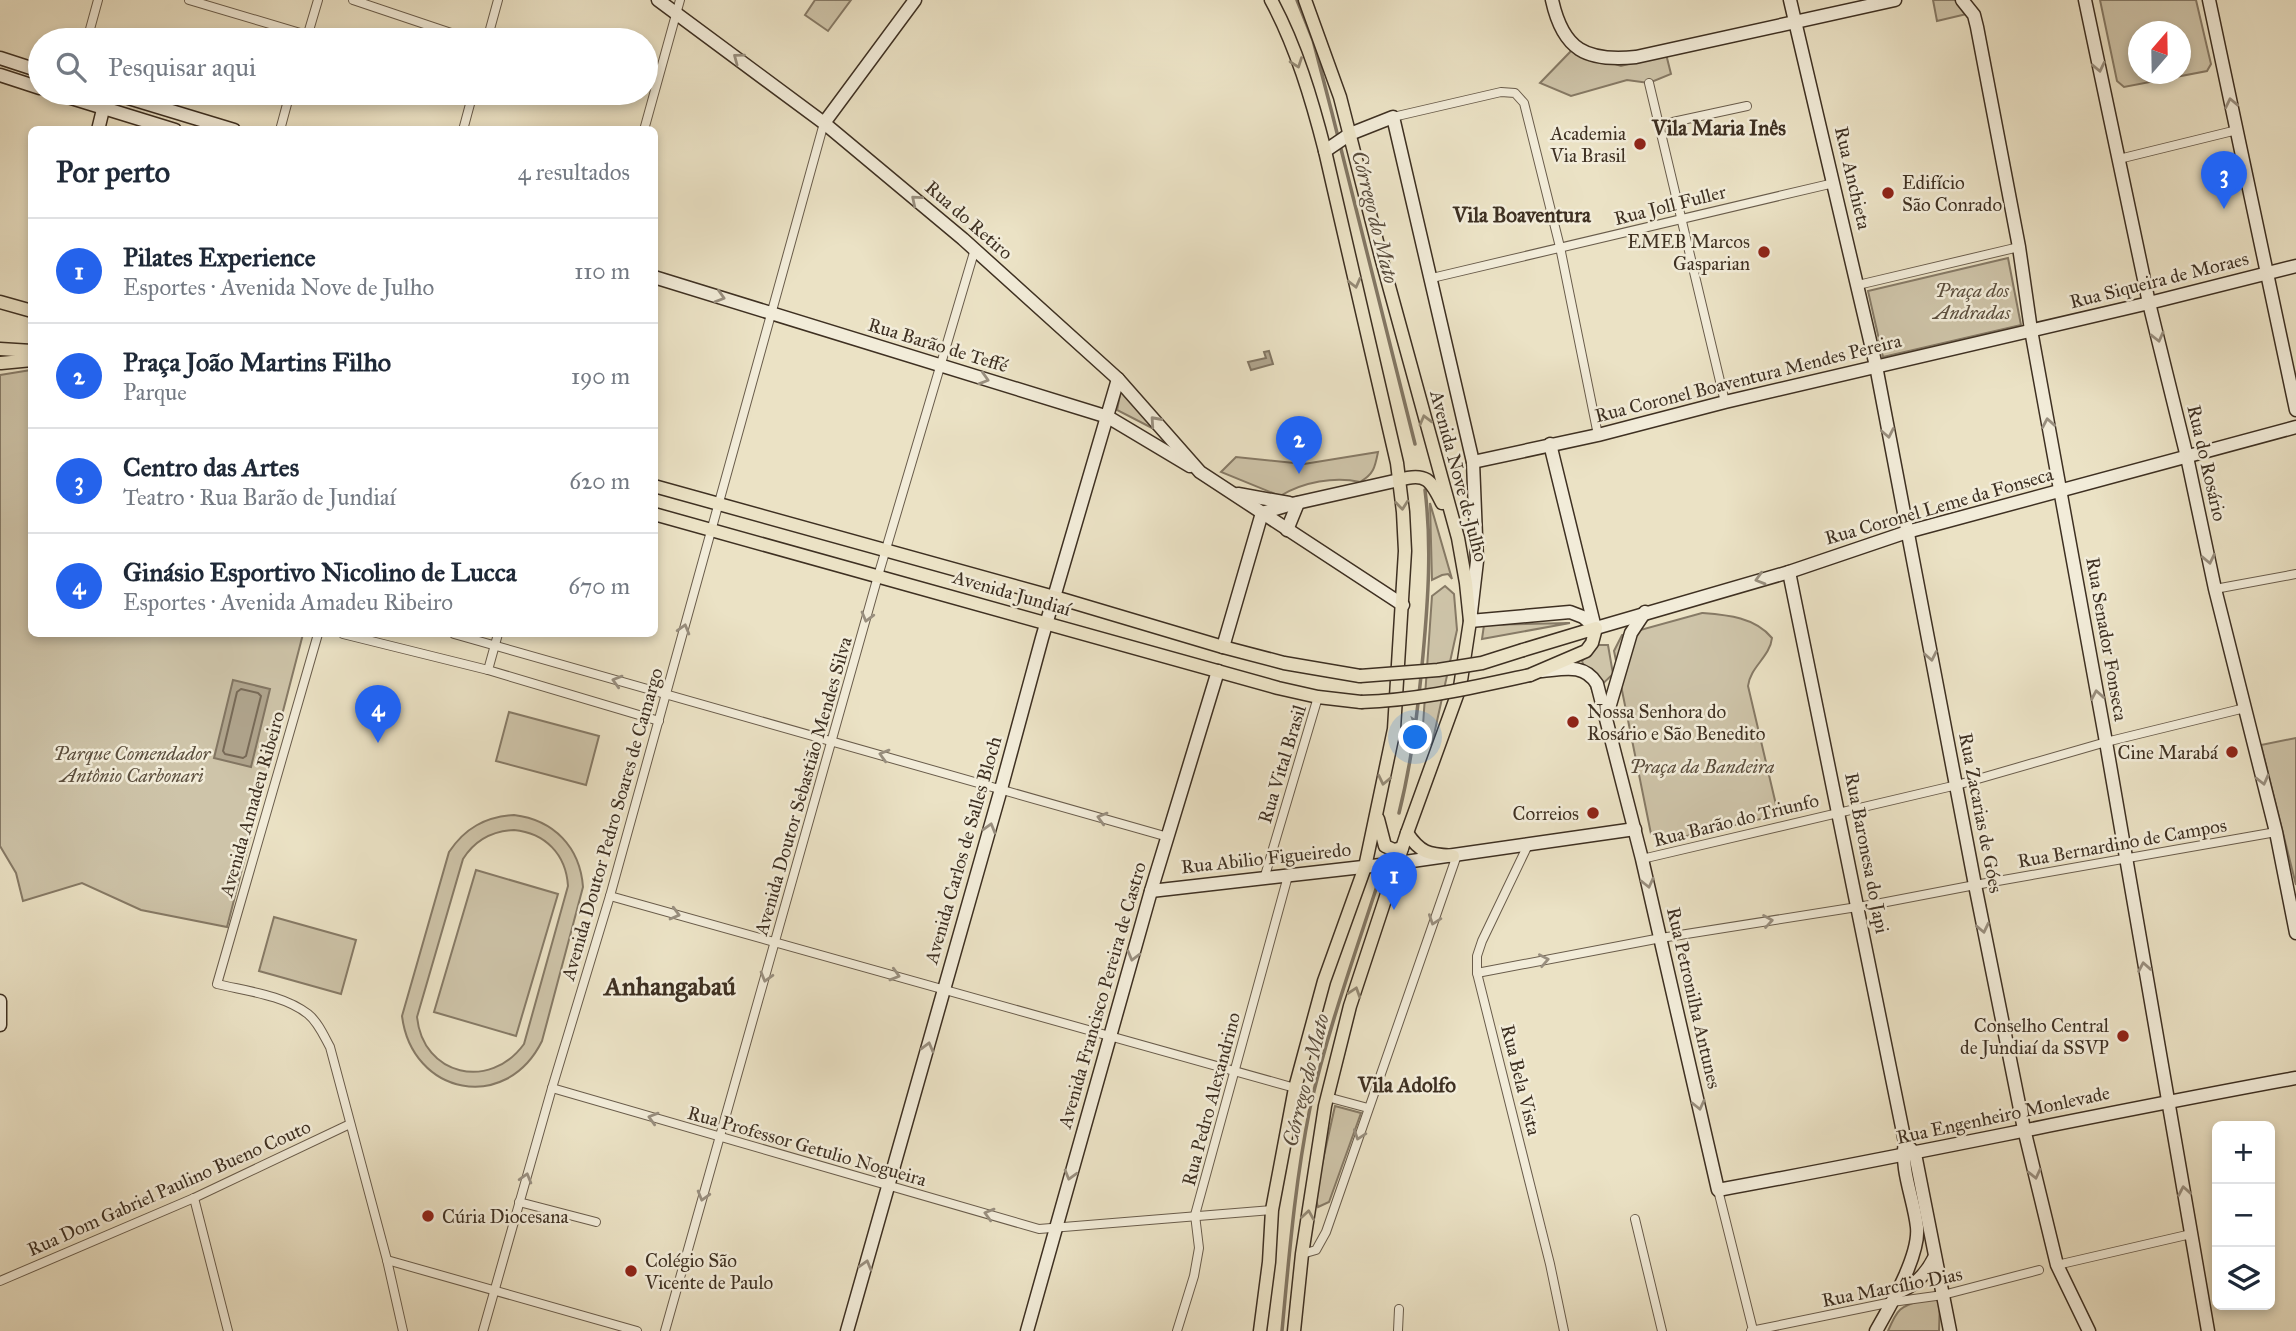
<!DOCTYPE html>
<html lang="pt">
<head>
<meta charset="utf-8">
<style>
  body { margin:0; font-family:"IM FELL Great Primer",serif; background:#f6f6f7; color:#1f2937 }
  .controls { position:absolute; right:21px; bottom:21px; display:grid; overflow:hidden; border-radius:10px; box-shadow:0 4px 10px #0003 }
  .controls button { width:63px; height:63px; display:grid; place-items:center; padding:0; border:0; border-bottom:2px solid #e0e1e3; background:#fff; color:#1f2937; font:35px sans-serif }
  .compass { position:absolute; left:2128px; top:21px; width:63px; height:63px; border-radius:50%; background:#fff; box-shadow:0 4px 10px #0003; rotate:20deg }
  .you { position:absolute; left:1416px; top:738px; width:24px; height:24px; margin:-18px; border:5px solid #fff; border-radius:50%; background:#1a73e8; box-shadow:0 0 0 10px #1a73e833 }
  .badge { display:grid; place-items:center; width:46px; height:46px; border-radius:50%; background:#2563eb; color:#fff; font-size:23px; font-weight:700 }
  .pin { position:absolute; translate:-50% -58px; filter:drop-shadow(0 2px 4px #0008) }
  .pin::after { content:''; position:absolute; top:37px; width:24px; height:21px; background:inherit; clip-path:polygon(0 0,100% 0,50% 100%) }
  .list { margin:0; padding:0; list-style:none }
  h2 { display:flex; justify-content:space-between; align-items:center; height:91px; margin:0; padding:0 28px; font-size:30px }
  h2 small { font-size:23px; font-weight:400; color:#747a83 }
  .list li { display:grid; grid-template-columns:46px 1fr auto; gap:21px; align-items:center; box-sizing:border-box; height:105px; padding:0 28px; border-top:2px solid #e0e1e3 }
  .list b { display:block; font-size:26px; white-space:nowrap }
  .list p { margin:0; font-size:23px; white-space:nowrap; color:#747a83 }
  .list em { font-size:23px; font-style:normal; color:#747a83 }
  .icon { flex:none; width:38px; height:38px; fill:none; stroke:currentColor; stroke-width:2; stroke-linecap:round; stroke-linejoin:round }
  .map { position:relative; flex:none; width:2296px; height:1331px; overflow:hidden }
  .search { position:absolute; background:#fff; box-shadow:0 4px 10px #0003; left:28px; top:28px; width:630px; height:77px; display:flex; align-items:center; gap:18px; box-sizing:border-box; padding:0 24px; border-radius:38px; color:#747a83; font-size:26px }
  .panel { position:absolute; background:#fff; box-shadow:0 4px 10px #0003; left:28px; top:126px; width:630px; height:511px; border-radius:10px }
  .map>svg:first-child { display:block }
</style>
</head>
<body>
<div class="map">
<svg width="2296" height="1331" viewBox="0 0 2296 1331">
  <rect width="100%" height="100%" fill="#ebe2c5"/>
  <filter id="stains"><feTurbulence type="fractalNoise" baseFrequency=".00286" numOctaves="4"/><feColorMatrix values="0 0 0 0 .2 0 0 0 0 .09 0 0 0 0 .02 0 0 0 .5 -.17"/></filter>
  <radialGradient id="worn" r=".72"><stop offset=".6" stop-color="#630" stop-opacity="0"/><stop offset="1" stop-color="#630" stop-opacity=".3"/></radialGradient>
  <g fill="#cec4a9" stroke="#867a66" stroke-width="2" fill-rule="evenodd">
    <polygon points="815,0 851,0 828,31 805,15"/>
    <polygon points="1933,0 1969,0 1971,13 1937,21"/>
    <path d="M 2100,0 L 2196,0 L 2211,64 L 2207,71 L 2124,87 L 2117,81 ZM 2138,32 L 2180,32 L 2180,74 L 2138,74 Z"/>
    <polygon points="1572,50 1621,66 1666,54 1671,74 1649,83 1627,80 1571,96 1540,83"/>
    <polygon points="2008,258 2021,325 1883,357 1868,291"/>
    <polygon points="31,370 32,634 303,634 227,927 141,910 82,883 23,901 16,873 0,846 0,375"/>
    <polygon points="1121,390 1156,430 1117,410"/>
    <path d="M 1378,452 C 1375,467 1374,474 1360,482 C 1335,476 1303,482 1280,496 L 1221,472 L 1236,457 L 1304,464 Z"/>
    <polygon points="1430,503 1452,579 1448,574 1442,575 1432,580"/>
    <polygon points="1445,586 1454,594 1457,630 1432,744 1427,745 1420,743 1412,718 1423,725 1432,596"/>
    <path d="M 1702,613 C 1727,615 1755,617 1772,638 C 1770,657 1750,667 1748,686 L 1777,809 L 1774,816 L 1661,842 L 1651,834 L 1614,651 L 1622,635 Z"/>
    <polygon points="1570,623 1482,639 1484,625"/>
    <polygon points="1596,645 1608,645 1613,674 1593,693 1582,661"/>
    <polygon points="509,712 599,736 586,785 496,761"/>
    <polygon points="2296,738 2296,885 2261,745"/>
    <path d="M 514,815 C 554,820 580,847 583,887 L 542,1041 C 506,1114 412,1095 402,1016 L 449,852 C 465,828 485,817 514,815 ZM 514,830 C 545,833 566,854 568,886 L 524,1044 C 490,1091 423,1076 417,1017 L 463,859 C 475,840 492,831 514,830 Z"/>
    <polygon points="476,870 558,894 516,1036 434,1012"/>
    <polygon points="274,917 356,940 341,994 259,971"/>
    <polygon points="1335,1106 1361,1113 1329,1202 1318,1207 1315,1196"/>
    <path d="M 1924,1299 L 1940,1300 L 1939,1331 L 1888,1331 C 1898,1307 1900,1307 1924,1299 Z"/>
  </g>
  <g fill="#b0a58e" stroke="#827663" stroke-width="2">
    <polygon points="1269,351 1273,364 1251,370 1248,362 1266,358 1264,352"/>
    <polygon points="233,680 270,689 251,767 214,758"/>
  </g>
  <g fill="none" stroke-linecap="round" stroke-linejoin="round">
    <polygon stroke="#776a58" stroke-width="2" points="241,689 258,693 261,696 246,756 243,758 225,754 223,751 237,692"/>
    <g stroke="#827663" stroke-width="3.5">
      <polyline points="1297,0 1313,40 1332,113 1415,444"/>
      <path d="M 1399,813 C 1412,761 1418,709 1423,655 C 1428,601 1432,545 1425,490"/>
      <path d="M 1282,1331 C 1289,1257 1295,1182 1310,1108 C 1327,1032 1354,957 1378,883"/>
    </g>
    <defs>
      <g id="street">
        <polyline points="189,0 307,35"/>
        <polyline points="353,0 472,40"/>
        <polyline points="307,37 318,0"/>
        <polyline points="87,40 98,0"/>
        <polyline points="487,40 498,0"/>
        <polyline points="1649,83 1725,402"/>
        <polyline points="1393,117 1501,92 1515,93 1524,103 1560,247 1598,435"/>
        <polyline points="1659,125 1747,106"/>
        <polyline points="280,130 290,93"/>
        <polyline points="463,130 473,93"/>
        <polyline points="644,130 680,0"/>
        <polyline points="2119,159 2237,130"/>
        <polyline points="1432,278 1834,183"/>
        <polyline points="1858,285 2019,247"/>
        <polyline points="2215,589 2296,574"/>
        <path d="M 318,634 L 217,984 C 246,991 284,995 308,1014 C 318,1022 324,1036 330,1047 L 387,1260 L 403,1331"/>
        <polyline points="343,634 488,670 659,721"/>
        <polyline points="454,634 1168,837"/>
        <polyline points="488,670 498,634"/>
        <polyline points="1528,845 1482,941 1477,956 1477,973 1550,1264 1564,1331"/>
        <polyline points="1642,859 1957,785 2106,742 2245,708"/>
        <polyline points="1264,879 1318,697"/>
        <polyline points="610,896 1295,1088"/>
        <polyline points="1477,973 1661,938 1876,904 1975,885 2276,832"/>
        <polyline points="552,1088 1039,1229 1272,1210"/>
        <polyline points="1327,1097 1368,1108"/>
        <polyline points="1718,1190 1753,1330"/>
        <polyline points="194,1198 228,1331"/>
        <polyline points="519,1202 596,1222"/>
        <polyline points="1635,1219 1662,1331"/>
        <polyline points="1302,1254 1316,1250 1326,1232 1457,855"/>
        <polyline points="387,1260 637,1331"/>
        <polyline points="2057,1265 2191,1234"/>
        <polyline points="0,1281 194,1198 350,1124"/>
        <polyline points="483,1331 552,1088 610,896 824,123"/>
        <polyline points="665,1331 878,576 975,249"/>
        <polyline points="1177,1331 1194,1276 1199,1248 1195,1215 1288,876"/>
        <polyline points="1398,1331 1399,1309"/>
        <polyline points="1751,1331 1892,1302 1943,1295 2039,1270"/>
      </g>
      <g id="secondary">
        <polyline points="658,0 824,123 963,239 1118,379 1200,472 1403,605"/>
        <path d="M 1552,0 C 1563,50 1586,62 1636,57 L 1895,0"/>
        <polyline points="1790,0 1876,366 1975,885 2024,1129 2057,1265 2089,1331"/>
        <polyline points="1962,0 1974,15 1977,27 2019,247 2031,330 2106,742 2208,1331"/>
        <polyline points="2085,0 2149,303 2187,457 2215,589 2276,832 2296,933"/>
        <polyline points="2209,0 2296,410"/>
        <polyline points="0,58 40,71"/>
        <polyline points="0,75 40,88"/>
        <polyline points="55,93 175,130"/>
        <polyline points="112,93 234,130"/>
        <polyline points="824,123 915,0"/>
        <polyline points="98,130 107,93"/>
        <polyline points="1325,151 1350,134 1393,117 1473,462 1477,561 1470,621 1570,612 1583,617 1596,628"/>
        <polyline points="654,277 1108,417 1190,466"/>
        <polyline points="1550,444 1595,628"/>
        <polyline points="1473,462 1598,435 1725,402 2149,303 2296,266"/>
        <polyline points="1238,494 1289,503"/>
        <polyline points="1287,530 1298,503"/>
        <path d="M 1789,572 L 1905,1142 C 1900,1170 1914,1199 1917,1227 C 1920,1256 1890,1306 1876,1331"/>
        <polyline points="1596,628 1789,572 1907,532 2296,427"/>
        <polyline points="1223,647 1262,513 1292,504 1399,480"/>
        <path d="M 1542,671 C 1564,669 1584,663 1597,684 L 1642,859 L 1718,1190 C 1911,1155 2103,1113 2296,1078"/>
        <polyline points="1607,715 1631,633 1645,612"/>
        <polyline points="1151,891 1398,863 1635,829"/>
        <polyline points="0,1001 0,1025"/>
        <polyline points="1910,1148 1915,1154 1950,1331"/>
        <path d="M 1898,1292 C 1915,1286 1926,1274 1934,1258"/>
        <polyline points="847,1331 1001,789 1042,638 1118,379"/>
        <polyline points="1027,1331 1151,891 1218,671"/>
      </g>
      <g id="primary">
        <polyline points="0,302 32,311"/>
        <polyline points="0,349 32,351"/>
        <polyline points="1,363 32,360"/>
        <path d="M 1399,480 C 1426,472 1431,480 1442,503"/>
        <polyline points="654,486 1065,600 1223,647 1284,663 1360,676"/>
        <polyline points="654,514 1278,688 1318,697 1361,702"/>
        <polyline points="1523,650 1596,628 1592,643 1586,651 1530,675"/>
        <polyline points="1378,819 1385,846 1394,850 1402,848"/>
        <path d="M 1407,833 C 1421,854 1429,854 1453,856"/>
        <path d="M 1260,1331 L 1269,1262 L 1272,1210 L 1295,1088 L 1324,981 L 1365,867 L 1394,729 L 1405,551 L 1403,512 L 1397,463 L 1325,151 C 1312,100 1296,46 1271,0"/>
        <polyline points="1294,1331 1302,1254 1325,1106 1350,1006 1407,833 1460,687 1470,621 1466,583 1458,538 1381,257 1340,97 1305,0"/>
      </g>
    </defs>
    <use href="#street" stroke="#695c4b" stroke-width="10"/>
    <use href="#secondary" stroke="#3e3022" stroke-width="15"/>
    <use href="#primary" stroke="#3e3022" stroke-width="15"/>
    <use href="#street" stroke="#f2ecd9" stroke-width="8"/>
    <use href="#secondary" stroke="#f2ecd9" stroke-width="12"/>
    <use href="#primary" stroke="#ebe2c5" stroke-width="12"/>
    <defs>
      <g id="primary-bridge">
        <polyline points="1360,676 1438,670 1482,663 1523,650"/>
        <path d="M 1361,702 C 1420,700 1474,687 1530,675"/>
      </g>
    </defs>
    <use href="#primary-bridge" stroke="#3e3022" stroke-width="15" stroke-linecap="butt"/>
    <use href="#primary-bridge" stroke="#ebe2c5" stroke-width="12"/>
  </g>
  <defs><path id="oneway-chevron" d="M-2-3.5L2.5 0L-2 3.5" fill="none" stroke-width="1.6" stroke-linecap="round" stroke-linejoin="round" transform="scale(1.75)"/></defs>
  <g stroke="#988e7e">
    <use href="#oneway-chevron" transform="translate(738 58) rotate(-143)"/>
    <use href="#oneway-chevron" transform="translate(2099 67) rotate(78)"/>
    <use href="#oneway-chevron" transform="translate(2231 103) rotate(-102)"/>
    <use href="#oneway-chevron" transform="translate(916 200) rotate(-140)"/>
    <use href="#oneway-chevron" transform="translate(720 297) rotate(17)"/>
    <use href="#oneway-chevron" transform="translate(2158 337) rotate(76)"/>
    <use href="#oneway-chevron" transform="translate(984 379) rotate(17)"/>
    <use href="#oneway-chevron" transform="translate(1155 421) rotate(-132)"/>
    <use href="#oneway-chevron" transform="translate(2048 423) rotate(-100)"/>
    <use href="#oneway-chevron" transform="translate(1888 433) rotate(79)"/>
    <use href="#oneway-chevron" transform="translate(2209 559) rotate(78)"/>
    <use href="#oneway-chevron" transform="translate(1760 579) rotate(164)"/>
    <use href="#oneway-chevron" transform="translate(867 617) rotate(105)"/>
    <use href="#oneway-chevron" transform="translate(684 629) rotate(-74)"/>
    <use href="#oneway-chevron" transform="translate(1931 656) rotate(79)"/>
    <use href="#oneway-chevron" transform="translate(617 681) rotate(-164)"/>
    <use href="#oneway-chevron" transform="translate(2097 695) rotate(-100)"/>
    <use href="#oneway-chevron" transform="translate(884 755) rotate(-164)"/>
    <use href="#oneway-chevron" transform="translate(2263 780) rotate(76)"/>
    <use href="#oneway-chevron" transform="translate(1102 818) rotate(-164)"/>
    <use href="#oneway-chevron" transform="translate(990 828) rotate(-74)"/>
    <use href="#oneway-chevron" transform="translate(1648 883) rotate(77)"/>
    <use href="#oneway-chevron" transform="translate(675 914) rotate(15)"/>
    <use href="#oneway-chevron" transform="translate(1434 920) rotate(109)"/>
    <use href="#oneway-chevron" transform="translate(1768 921) rotate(-9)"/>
    <use href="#oneway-chevron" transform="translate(1983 928) rotate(78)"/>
    <use href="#oneway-chevron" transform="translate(1133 956) rotate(105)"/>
    <use href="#oneway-chevron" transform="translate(1544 960) rotate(-11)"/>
    <use href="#oneway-chevron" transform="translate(2144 967) rotate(-100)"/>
    <use href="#oneway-chevron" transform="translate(895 975) rotate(16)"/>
    <use href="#oneway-chevron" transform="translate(766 977) rotate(106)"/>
    <use href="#oneway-chevron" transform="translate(928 1047) rotate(-75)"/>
    <use href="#oneway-chevron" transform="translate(1699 1105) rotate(77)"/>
    <use href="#oneway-chevron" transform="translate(653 1118) rotate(-164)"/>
    <use href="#oneway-chevron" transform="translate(1359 1135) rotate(109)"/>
    <use href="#oneway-chevron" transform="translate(2035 1174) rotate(77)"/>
    <use href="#oneway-chevron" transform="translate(1070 1175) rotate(106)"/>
    <use href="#oneway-chevron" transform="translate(526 1178) rotate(-74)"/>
    <use href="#oneway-chevron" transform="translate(2184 1191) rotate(-100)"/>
    <use href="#oneway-chevron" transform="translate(703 1196) rotate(106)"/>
    <use href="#oneway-chevron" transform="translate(989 1214) rotate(-164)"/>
    <use href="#oneway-chevron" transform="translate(866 1265) rotate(-74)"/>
  </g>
  <g stroke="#948974">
    <use href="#oneway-chevron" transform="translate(1297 63) rotate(70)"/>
    <use href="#oneway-chevron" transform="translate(1355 283) rotate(76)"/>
    <use href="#oneway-chevron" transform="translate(1425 420) rotate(-105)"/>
    <use href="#oneway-chevron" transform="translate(1402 505) rotate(84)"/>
    <use href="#oneway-chevron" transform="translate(1384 780) rotate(102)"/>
    <use href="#oneway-chevron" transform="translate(1355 992) rotate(-72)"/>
    <use href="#oneway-chevron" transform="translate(1308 1215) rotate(-81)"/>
  </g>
  <g fill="#8f2418" stroke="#f2ecd9" stroke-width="2.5">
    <circle cx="1640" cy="144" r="7"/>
    <circle cx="1888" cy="193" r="7"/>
    <circle cx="1764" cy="252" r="7"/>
    <circle cx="1573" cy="722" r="7"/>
    <circle cx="2232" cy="752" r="7"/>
    <circle cx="1593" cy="813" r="7"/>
    <circle cx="2123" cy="1036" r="7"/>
    <circle cx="428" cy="1216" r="7"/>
    <circle cx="631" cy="1271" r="7"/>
  </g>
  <g text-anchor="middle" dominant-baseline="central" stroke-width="5" stroke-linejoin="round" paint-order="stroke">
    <g font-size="19" fill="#3e3022" stroke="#f2ecd9" text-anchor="end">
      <text x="1626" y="133">Academia<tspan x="1626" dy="22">Via Brasil</tspan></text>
      <text x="1902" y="182" text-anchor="start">Edifício<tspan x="1902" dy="22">São Conrado</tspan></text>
      <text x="1750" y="241">EMEB Marcos<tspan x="1750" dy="22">Gasparian</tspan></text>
      <text x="1587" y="711" text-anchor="start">Nossa Senhora do<tspan x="1587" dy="22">Rosário e São Benedito</tspan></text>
      <text x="2218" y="752">Cine Marabá</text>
      <text x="1579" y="813">Correios</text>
      <text x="2109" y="1025">Conselho Central<tspan x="2109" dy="22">de Jundiaí da SSVP</tspan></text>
      <text x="442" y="1216" text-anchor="start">Cúria Diocesana</text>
      <text x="645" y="1260" text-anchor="start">Colégio São<tspan x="645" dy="22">Vicente de Paulo</tspan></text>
    </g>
    <g font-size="19" fill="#3e3022" stroke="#f2ecd9">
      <text transform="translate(1853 178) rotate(77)">Rua Anchieta</text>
      <text transform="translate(1670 205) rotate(-14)">Rua Joll Fuller</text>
      <text transform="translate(969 220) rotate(41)">Rua do Retiro</text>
      <text transform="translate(2159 280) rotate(-14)">Rua Siqueira de Moraes</text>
      <text transform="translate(938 345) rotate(17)">Rua Barão de Teffé</text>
      <text transform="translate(1748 378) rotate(-14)">Rua Coronel Boaventura Mendes Pereira</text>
      <text transform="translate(2207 463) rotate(77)">Rua do Rosário</text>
      <text transform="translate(1459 476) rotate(75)">Avenida Nove de Julho</text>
      <text transform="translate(1939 506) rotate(-16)">Rua Coronel Leme da Fonseca</text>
      <text transform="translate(1012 593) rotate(16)">Avenida Jundiaí</text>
      <text transform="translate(2107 639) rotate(80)">Rua Senador Fonseca</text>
      <text transform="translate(1282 764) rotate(-73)">Rua Vital Brasil</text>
      <text transform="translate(803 786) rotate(-74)">Avenida Doutor Sebastião Mendes Silva</text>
      <text transform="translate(252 804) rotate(-74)">Avenida Amadeu Ribeiro</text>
      <text transform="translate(1981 813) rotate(79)">Rua Zacarias de Góes</text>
      <text transform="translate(1736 820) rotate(-14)">Rua Barão do Triunfo</text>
      <text transform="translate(612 824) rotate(-74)">Avenida Doutor Pedro Soares de Camargo</text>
      <text transform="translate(2122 843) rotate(-10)">Rua Bernardino de Campos</text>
      <text transform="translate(963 850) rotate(-74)">Avenida Carlos de Salles Bloch</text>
      <text transform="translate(1867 853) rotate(79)">Rua Baronesa do Japi</text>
      <text transform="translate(1266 858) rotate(-6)">Rua Abilio Figueiredo</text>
      <text transform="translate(1102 995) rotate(-74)">Avenida Francisco Pereira de Castro</text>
      <text transform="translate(1694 998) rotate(77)">Rua Petronilha Antunes</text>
      <text transform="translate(1521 1080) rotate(76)">Rua Bela Vista</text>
      <text transform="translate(1211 1099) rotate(-75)">Rua Pedro Alexandrino</text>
      <text transform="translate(2003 1115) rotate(-12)">Rua Engenheiro Monlevade</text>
      <text transform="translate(807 1146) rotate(16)">Rua Professor Getulio Nogueira</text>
      <text transform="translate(169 1188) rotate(-24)">Rua Dom Gabriel Paulino Bueno Couto</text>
      <text transform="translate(1892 1287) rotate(-11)">Rua Marcílio Dias</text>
    </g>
    <g font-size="19" font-style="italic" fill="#5b4e3d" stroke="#f2ecd9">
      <text x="1972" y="290">Praça dos<tspan x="1972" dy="22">Andradas</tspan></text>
      <text x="132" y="753">Parque Comendador<tspan x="132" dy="22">Antônio Carbonari</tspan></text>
      <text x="1702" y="766">Praça da Bandeira</text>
    </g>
    <g font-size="21" font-weight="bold" fill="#3e3022" stroke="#f2ecd9">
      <text x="1719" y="128">Vila Maria Inês</text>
      <text x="1522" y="215">Vila Boaventura</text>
      <text x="1407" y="1085">Vila Adolfo</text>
    </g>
    <g font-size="21" font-style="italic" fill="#5a4d3d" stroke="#f2ecd9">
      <text transform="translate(1375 217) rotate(76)">Córrego do Mato</text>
      <text transform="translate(1306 1080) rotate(-76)">Córrego do Mato</text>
    </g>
    <g font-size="26" font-weight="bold" fill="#3e3022" stroke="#f2ecd9">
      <text x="670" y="986">Anhangabaú</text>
    </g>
  </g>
  <rect width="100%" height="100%" filter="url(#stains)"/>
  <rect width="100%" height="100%" fill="url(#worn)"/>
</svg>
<div class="controls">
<button>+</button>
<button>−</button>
<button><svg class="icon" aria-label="layers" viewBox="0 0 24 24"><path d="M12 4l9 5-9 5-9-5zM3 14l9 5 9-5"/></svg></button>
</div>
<svg class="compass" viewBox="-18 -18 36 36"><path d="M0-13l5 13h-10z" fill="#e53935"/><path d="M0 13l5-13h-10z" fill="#747a83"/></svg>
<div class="you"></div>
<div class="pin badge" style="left:1394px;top:910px">1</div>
<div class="pin badge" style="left:1299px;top:474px">2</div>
<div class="pin badge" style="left:2224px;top:209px">3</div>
<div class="pin badge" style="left:378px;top:743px">4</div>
<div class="search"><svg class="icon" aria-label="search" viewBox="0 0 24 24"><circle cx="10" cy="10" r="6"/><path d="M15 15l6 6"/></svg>Pesquisar aqui</div>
<section class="panel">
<h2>Por perto<small>4 resultados</small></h2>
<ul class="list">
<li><span class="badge">1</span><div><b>Pilates Experience</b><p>Esportes · Avenida Nove de Julho</p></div><em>110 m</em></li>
<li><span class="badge">2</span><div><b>Praça João Martins Filho</b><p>Parque</p></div><em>190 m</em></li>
<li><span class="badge">3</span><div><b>Centro das Artes</b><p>Teatro · Rua Barão de Jundiaí</p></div><em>620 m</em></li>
<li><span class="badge">4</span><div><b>Ginásio Esportivo Nicolino de Lucca</b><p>Esportes · Avenida Amadeu Ribeiro</p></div><em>670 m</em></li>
</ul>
</section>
</div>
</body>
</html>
